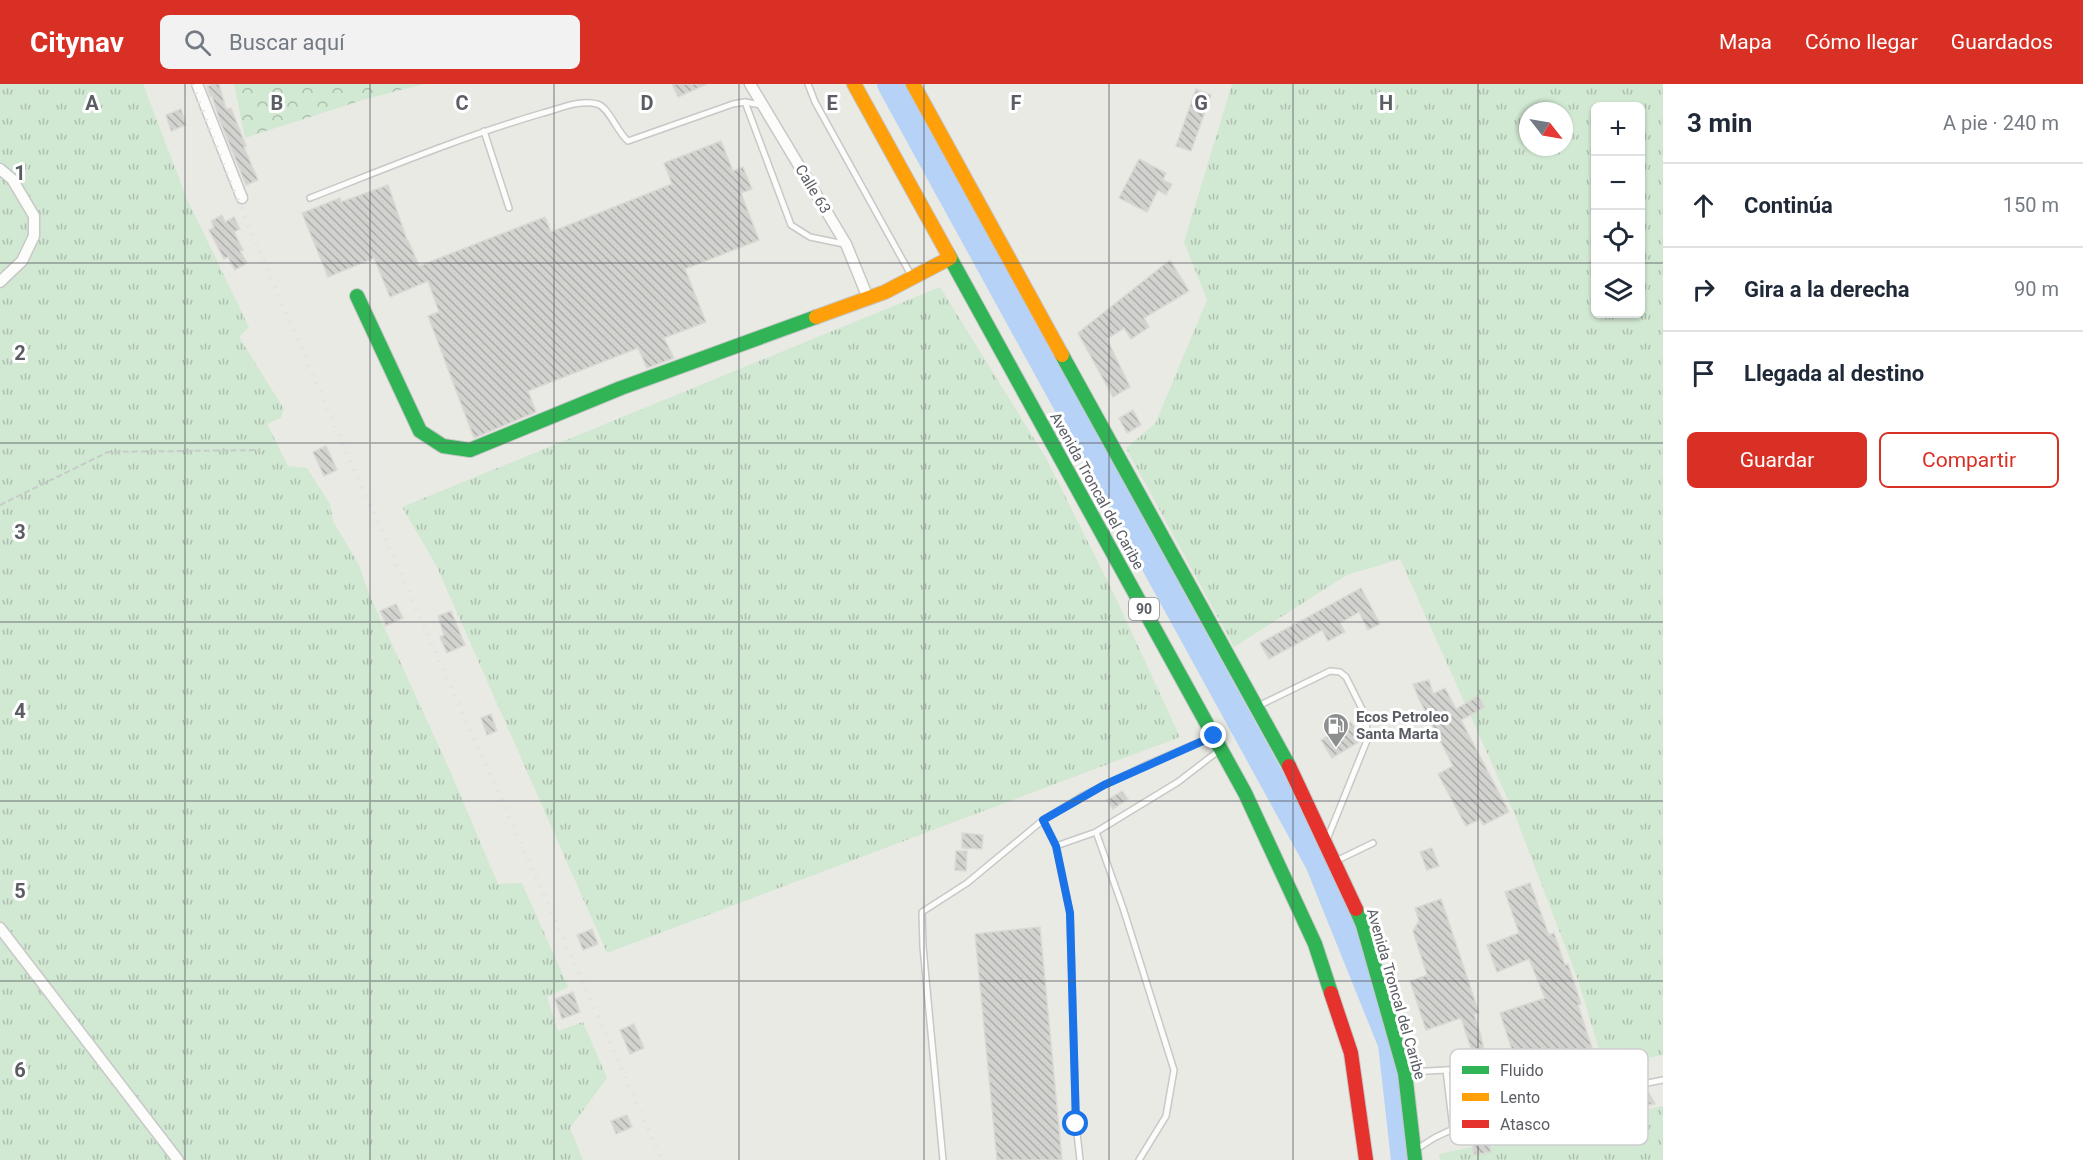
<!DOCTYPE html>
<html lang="es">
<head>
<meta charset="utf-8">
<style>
  body { margin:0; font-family:Roboto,sans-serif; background:#f2f2f3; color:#1f2937 }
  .controls { position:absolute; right:18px; top:18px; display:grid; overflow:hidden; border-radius:9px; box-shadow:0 2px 4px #0004 }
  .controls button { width:54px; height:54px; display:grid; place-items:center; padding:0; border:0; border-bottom:2px solid #e0e1e3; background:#fff; color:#1f2937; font:30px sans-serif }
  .compass { position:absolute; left:1519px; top:18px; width:54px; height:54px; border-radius:50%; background:#fff; box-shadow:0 2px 4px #0004; rotate:121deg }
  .stop { position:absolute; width:18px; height:18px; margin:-14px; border:4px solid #1a73e8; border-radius:50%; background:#fff }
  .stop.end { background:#1a73e8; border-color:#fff; box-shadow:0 2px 6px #0008 }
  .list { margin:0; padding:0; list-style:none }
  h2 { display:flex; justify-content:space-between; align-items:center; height:78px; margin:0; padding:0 24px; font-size:26px }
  h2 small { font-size:20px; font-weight:400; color:#747a83 }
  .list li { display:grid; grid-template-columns:39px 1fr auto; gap:18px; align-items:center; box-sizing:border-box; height:84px; padding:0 24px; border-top:2px solid #e0e1e3 }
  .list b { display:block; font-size:22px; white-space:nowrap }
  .list em { font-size:20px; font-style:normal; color:#747a83 }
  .actions { display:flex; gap:12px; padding:18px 24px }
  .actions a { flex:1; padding:14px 0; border:2px solid #d93025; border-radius:9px; text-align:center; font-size:21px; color:#d93025 }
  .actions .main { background:#d93025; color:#fff }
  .icon { flex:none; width:33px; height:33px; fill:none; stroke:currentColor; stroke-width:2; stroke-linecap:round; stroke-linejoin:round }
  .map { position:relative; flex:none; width:1663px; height:1076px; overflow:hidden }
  header { display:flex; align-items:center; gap:36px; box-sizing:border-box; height:84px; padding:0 30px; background:#d93025; color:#fff }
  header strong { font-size:28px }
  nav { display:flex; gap:33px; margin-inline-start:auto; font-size:21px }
  .search { width:420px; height:54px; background:#f2f2f3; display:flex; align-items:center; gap:15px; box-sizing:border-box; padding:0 21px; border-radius:9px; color:#747a83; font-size:22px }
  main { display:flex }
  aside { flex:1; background:#fff }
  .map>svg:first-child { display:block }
</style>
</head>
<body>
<header>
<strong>Citynav</strong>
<div class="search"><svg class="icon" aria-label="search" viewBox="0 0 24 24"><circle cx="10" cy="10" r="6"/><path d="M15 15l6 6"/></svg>Buscar aquí</div>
<nav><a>Mapa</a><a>Cómo llegar</a><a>Guardados</a></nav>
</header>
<main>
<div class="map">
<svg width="1663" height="1076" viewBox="0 0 1663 1076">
  <defs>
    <pattern id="grass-tufts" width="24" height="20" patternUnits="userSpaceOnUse" patternTransform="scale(1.5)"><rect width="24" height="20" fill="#d1e8d2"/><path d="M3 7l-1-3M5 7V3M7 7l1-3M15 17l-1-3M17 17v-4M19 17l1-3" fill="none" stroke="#adbfae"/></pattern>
    <pattern id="forest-crowns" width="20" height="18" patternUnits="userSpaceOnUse" patternTransform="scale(1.5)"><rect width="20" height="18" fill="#d1e8d2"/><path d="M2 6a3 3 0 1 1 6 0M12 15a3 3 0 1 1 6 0" fill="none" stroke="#adbfae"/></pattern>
    <pattern id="building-back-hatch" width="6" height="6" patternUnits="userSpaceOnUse" patternTransform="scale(1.5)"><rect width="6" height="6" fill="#d2d2cf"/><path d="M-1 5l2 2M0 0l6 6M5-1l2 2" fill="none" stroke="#adaeac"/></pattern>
  </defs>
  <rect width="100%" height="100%" fill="#eaeae5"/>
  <g fill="url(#grass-tufts)" fill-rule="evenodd">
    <polygon points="0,0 143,0 187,115 249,243 239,253 284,325 281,334 267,340 288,382 307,384 330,420 333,437 359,481 369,510 451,689 498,800 522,799 568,903 547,913 558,947 583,938 607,994 570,1044 583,1076 0,1076"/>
    <path d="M 1232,0 L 1663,0 L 1663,971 L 1604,982 L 1578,896 L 1515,731 L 1400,475 L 1347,491 L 1234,563 L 1126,364 L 1155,340 L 1207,216 L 1184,158 ZM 1596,22 L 1640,22 L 1640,230 L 1596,230 ZM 1528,27 L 1564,27 L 1564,63 L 1528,63 Z"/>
    <polygon points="940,203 1046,374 1115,512 1180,653 607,869 436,481 402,423"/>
    <polygon points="1663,1022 1663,1076 1440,1076 1439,1070"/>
  </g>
  <polygon fill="url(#forest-crowns)" points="234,0 424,0 366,15 245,54"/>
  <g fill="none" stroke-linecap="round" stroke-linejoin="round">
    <polyline stroke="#b6d2f7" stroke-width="26" points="890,0 1318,779 1391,960 1404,1076"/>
  </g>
  <g fill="url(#building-back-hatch)" stroke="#dad9d4" stroke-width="1.5">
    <polygon points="215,0 219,0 226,25 231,24 246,62 244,63 258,96 246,101 220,37 212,12 210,12 207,2"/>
    <polygon points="672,0 707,0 678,13"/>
    <polygon points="1196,5 1211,11 1191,67 1176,62"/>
    <polygon points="181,25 186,41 171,47 166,31"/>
    <polygon points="721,57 733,87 743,83 752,105 741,109 759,156 685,185 706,238 664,254 674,274 647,284 638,264 528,307 536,328 474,354 428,232 439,228 428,197 390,213 374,174 328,193 302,129 340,114 341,118 388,101 407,156 408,156 419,182 545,133 551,148 672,100 664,79"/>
    <polygon points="1139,75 1166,89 1163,96 1172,100 1166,111 1158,106 1147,128 1119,114"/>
    <polygon points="222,131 225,138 234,133 240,145 234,148 243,166 240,167 247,179 235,186 228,173 224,175 209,146 214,143 211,137"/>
    <polygon points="1170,176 1189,207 1144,234 1149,243 1131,255 1124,244 1107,255 1130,303 1113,313 1078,249"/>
    <polygon points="1133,326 1141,341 1127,349 1119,334"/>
    <polygon points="326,362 337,386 324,392 313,368"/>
    <polygon points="1361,504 1380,540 1368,546 1359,528 1340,539 1345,548 1328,557 1322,546 1269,575 1260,559"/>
    <polygon points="396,520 403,534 385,542 385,538 380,527"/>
    <polygon points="451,527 465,561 447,569 440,553 444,551 438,532"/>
    <polygon points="1429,596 1433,610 1445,604 1456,625 1478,612 1485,623 1461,636 1509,728 1483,741 1480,735 1466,742 1438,690 1453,682 1419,615 1413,600"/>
    <polygon points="491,630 497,647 487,651 481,634"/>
    <polygon points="1351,638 1362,656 1332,674 1321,656"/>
    <polygon points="1122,707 1128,715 1113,725 1107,716"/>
    <polygon points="962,749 983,751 982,765 962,764"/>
    <polygon points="1432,764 1439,782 1427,786 1420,768"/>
    <polygon points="956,767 967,767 966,787 955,786"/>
    <polygon points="1530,799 1549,851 1554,849 1565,881 1568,880 1581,920 1578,921 1594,970 1597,969 1603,989 1635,983 1642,995 1601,1003 1598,989 1584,982 1521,994 1500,929 1545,914 1529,875 1497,888 1487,861 1519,849 1505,808"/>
    <polygon points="1441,815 1479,929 1474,930 1481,952 1487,980 1477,983 1461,934 1426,946 1410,897 1427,891 1413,847 1419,837 1415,824"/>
    <polygon points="1040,843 1062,1076 997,1076 975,850"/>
    <polygon points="592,845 598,860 583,866 577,851"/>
    <polygon points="573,908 580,928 562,935 555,915"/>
    <polygon points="634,940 644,964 630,970 620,946"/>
    <polygon points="1646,1004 1655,1020 1610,1028 1609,1019 1604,1020 1603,1013"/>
    <polygon points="627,1031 632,1043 616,1050 611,1037"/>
    <polygon points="1488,1053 1491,1068 1474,1071 1471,1056"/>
  </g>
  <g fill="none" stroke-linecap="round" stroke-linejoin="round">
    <defs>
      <g id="lane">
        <polyline points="808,0 815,18 911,191"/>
        <polyline points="745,18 791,141 810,153 844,160"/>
        <polyline points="484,47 509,124"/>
        <path d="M 310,114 C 387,84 464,52 543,29 C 559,25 580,15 597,20 C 609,23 617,48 628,57 L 733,20 L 745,18 L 761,21"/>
        <polyline points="1258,622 1330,587 1340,588 1346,593 1365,631 1368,654 1328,753"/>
        <polyline points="1043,736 1056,762 1070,829 1076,1040 1080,1076"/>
        <polyline points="1096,748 1123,824 1174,986 1166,1032 1139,1076"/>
        <polyline points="1056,762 1096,748 1178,698 1217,668"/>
        <polyline points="1338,776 1373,759"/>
        <path d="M 1446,986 C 1465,984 1475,992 1488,1004 L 1551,994 L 1584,987 L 1594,992 L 1600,1025 L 1466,1052 L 1453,1045"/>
        <polyline points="1409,988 1446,986 1453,1045 1434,1054 1417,1065"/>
        <polyline points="1597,1009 1663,996"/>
        <polyline points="943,1076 923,863 922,828 967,799 1043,736 1084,711 1146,681 1209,654"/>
      </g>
      <g id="street">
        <polyline points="197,0 242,114"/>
        <polyline points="750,0 846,160 868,214"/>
        <polyline points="0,85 12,95 34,132 34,152 22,177 0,198"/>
        <polyline points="0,844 178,1076"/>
      </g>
      <g id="fast">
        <polyline points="948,170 1245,709 1315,860 1331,909"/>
        <polyline points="357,212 420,347 443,362 470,366 621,304 816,233"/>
        <polyline points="1062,271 1289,682"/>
        <polyline points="1356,825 1363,841 1405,989 1415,1076"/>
      </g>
      <g id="slow">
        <polyline points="854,0 948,170"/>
        <polyline points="913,0 1062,271"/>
        <polyline points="816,233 885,208 950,174"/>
      </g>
      <g id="jam">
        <polyline points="1289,682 1356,825"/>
        <polyline points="1331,909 1351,969 1366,1076"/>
      </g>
    </defs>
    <use href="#lane" stroke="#c7c8c7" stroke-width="8"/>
    <use href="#street" stroke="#c7c8c7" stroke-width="13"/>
    <use href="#fast" stroke="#c5c6c6" stroke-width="16"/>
    <use href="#slow" stroke="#c5c6c6" stroke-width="16"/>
    <use href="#jam" stroke="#c5c6c6" stroke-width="16"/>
    <polyline stroke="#c7ccca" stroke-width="2" stroke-dasharray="6 3" stroke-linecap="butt" points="0,421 108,368 260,366"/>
    <use href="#lane" stroke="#fcfcfb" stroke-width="5"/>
    <use href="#street" stroke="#fcfcfb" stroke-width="10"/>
    <use href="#fast" stroke="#30b455" stroke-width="14"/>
    <use href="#slow" stroke="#ff9f0a" stroke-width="14"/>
    <use href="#jam" stroke="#e5322d" stroke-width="14"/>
    <polyline stroke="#e2e2e2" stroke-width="4.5" stroke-dasharray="1.5 8" stroke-linecap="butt" points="192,0 229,96 338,349 662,1076"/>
  </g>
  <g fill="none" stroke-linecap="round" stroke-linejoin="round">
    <polyline stroke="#1a73e8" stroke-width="8" points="1076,1040 1070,829 1056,762 1043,736 1104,701 1214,652"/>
  </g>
  <path fill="none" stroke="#5a5d63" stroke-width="1.5" stroke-opacity="0.55" d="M 185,0 L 185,1076M 370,0 L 370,1076M 554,0 L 554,1076M 739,0 L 739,1076M 924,0 L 924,1076M 1109,0 L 1109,1076M 1293,0 L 1293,1076M 1478,0 L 1478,1076M 0,179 L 1596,179M 1640,179 L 1663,179M 0,359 L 1663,359M 0,538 L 1663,538M 0,717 L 1663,717M 0,897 L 1663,897"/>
  <defs>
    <symbol id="fuel-pin" viewBox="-11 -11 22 30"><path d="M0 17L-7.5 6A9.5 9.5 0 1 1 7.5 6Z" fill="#8c8e90" stroke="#fff"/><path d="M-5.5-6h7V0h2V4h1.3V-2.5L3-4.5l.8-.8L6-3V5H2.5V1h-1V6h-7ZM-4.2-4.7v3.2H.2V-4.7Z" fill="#fff"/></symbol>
  </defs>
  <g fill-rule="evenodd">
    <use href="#fuel-pin" x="1321" y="627" width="30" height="40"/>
  </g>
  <g text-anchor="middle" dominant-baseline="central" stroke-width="6" stroke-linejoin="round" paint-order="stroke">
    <rect fill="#fff" stroke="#8c8e92" stroke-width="1.5" x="1129" y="514" width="30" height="22" rx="4.5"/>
    <g font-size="14" font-weight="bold" fill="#5a5d63">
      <text x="1144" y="525">90</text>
    </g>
    <g font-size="15" fill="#5a5d63" stroke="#fff">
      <text transform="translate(813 105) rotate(59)">Calle 63</text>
      <text transform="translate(1097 407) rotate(61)">Avenida Troncal del Caribe</text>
      <text transform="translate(1396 910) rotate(74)">Avenida Troncal del Caribe</text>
    </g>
    <g font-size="15" font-weight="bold" fill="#5a5d63" stroke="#fff" text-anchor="start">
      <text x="1356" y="633">Ecos Petroleo<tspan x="1356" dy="17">Santa Marta</tspan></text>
    </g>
  </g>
  <rect x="1450" y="965" width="198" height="96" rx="9" fill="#fff" stroke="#ceced0" stroke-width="1.5"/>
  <rect x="1462" y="982" width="27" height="8" fill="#30b455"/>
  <rect x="1462" y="1009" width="27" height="8" fill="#ff9f0a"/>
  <rect x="1462" y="1036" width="27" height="8" fill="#e5322d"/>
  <g font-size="16" fill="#5a5d63">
    <text x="1500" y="992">Fluido</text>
    <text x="1500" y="1019">Lento</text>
    <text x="1500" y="1046">Atasco</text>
  </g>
  <g font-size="20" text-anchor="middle" font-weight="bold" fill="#5a5d63" stroke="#fff" stroke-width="6" stroke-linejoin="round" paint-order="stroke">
    <text x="92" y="26">A</text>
    <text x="277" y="26">B</text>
    <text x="462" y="26">C</text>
    <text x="647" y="26">D</text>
    <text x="832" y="26">E</text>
    <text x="1016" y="26">F</text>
    <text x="1201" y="26">G</text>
    <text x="1386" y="26">H</text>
    <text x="20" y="96">1</text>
    <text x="20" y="276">2</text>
    <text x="20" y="455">3</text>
    <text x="20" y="634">4</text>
    <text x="20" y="814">5</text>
    <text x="20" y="993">6</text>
  </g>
</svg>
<div class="controls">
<button>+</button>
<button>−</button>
<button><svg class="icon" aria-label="locate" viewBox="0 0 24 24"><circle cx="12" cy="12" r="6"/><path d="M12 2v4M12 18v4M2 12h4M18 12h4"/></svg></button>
<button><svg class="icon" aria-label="layers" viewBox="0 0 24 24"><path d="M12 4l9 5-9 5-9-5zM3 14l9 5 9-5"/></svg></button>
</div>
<svg class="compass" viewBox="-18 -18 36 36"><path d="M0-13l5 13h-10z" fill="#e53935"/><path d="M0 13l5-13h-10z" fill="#747a83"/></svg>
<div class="stop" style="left:1076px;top:1040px"></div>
<div class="stop end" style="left:1214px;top:652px"></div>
</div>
<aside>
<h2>3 min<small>A pie · 240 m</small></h2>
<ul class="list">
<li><svg class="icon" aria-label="ahead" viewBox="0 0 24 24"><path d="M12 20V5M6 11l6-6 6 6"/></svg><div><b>Continúa</b></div><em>150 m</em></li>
<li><svg class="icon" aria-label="right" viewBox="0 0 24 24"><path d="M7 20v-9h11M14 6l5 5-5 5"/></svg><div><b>Gira a la derecha</b></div><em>90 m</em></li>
<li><svg class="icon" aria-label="arrive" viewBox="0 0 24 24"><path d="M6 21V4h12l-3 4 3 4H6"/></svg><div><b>Llegada al destino</b></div></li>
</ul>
<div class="actions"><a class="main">Guardar</a><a>Compartir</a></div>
</aside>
</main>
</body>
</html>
